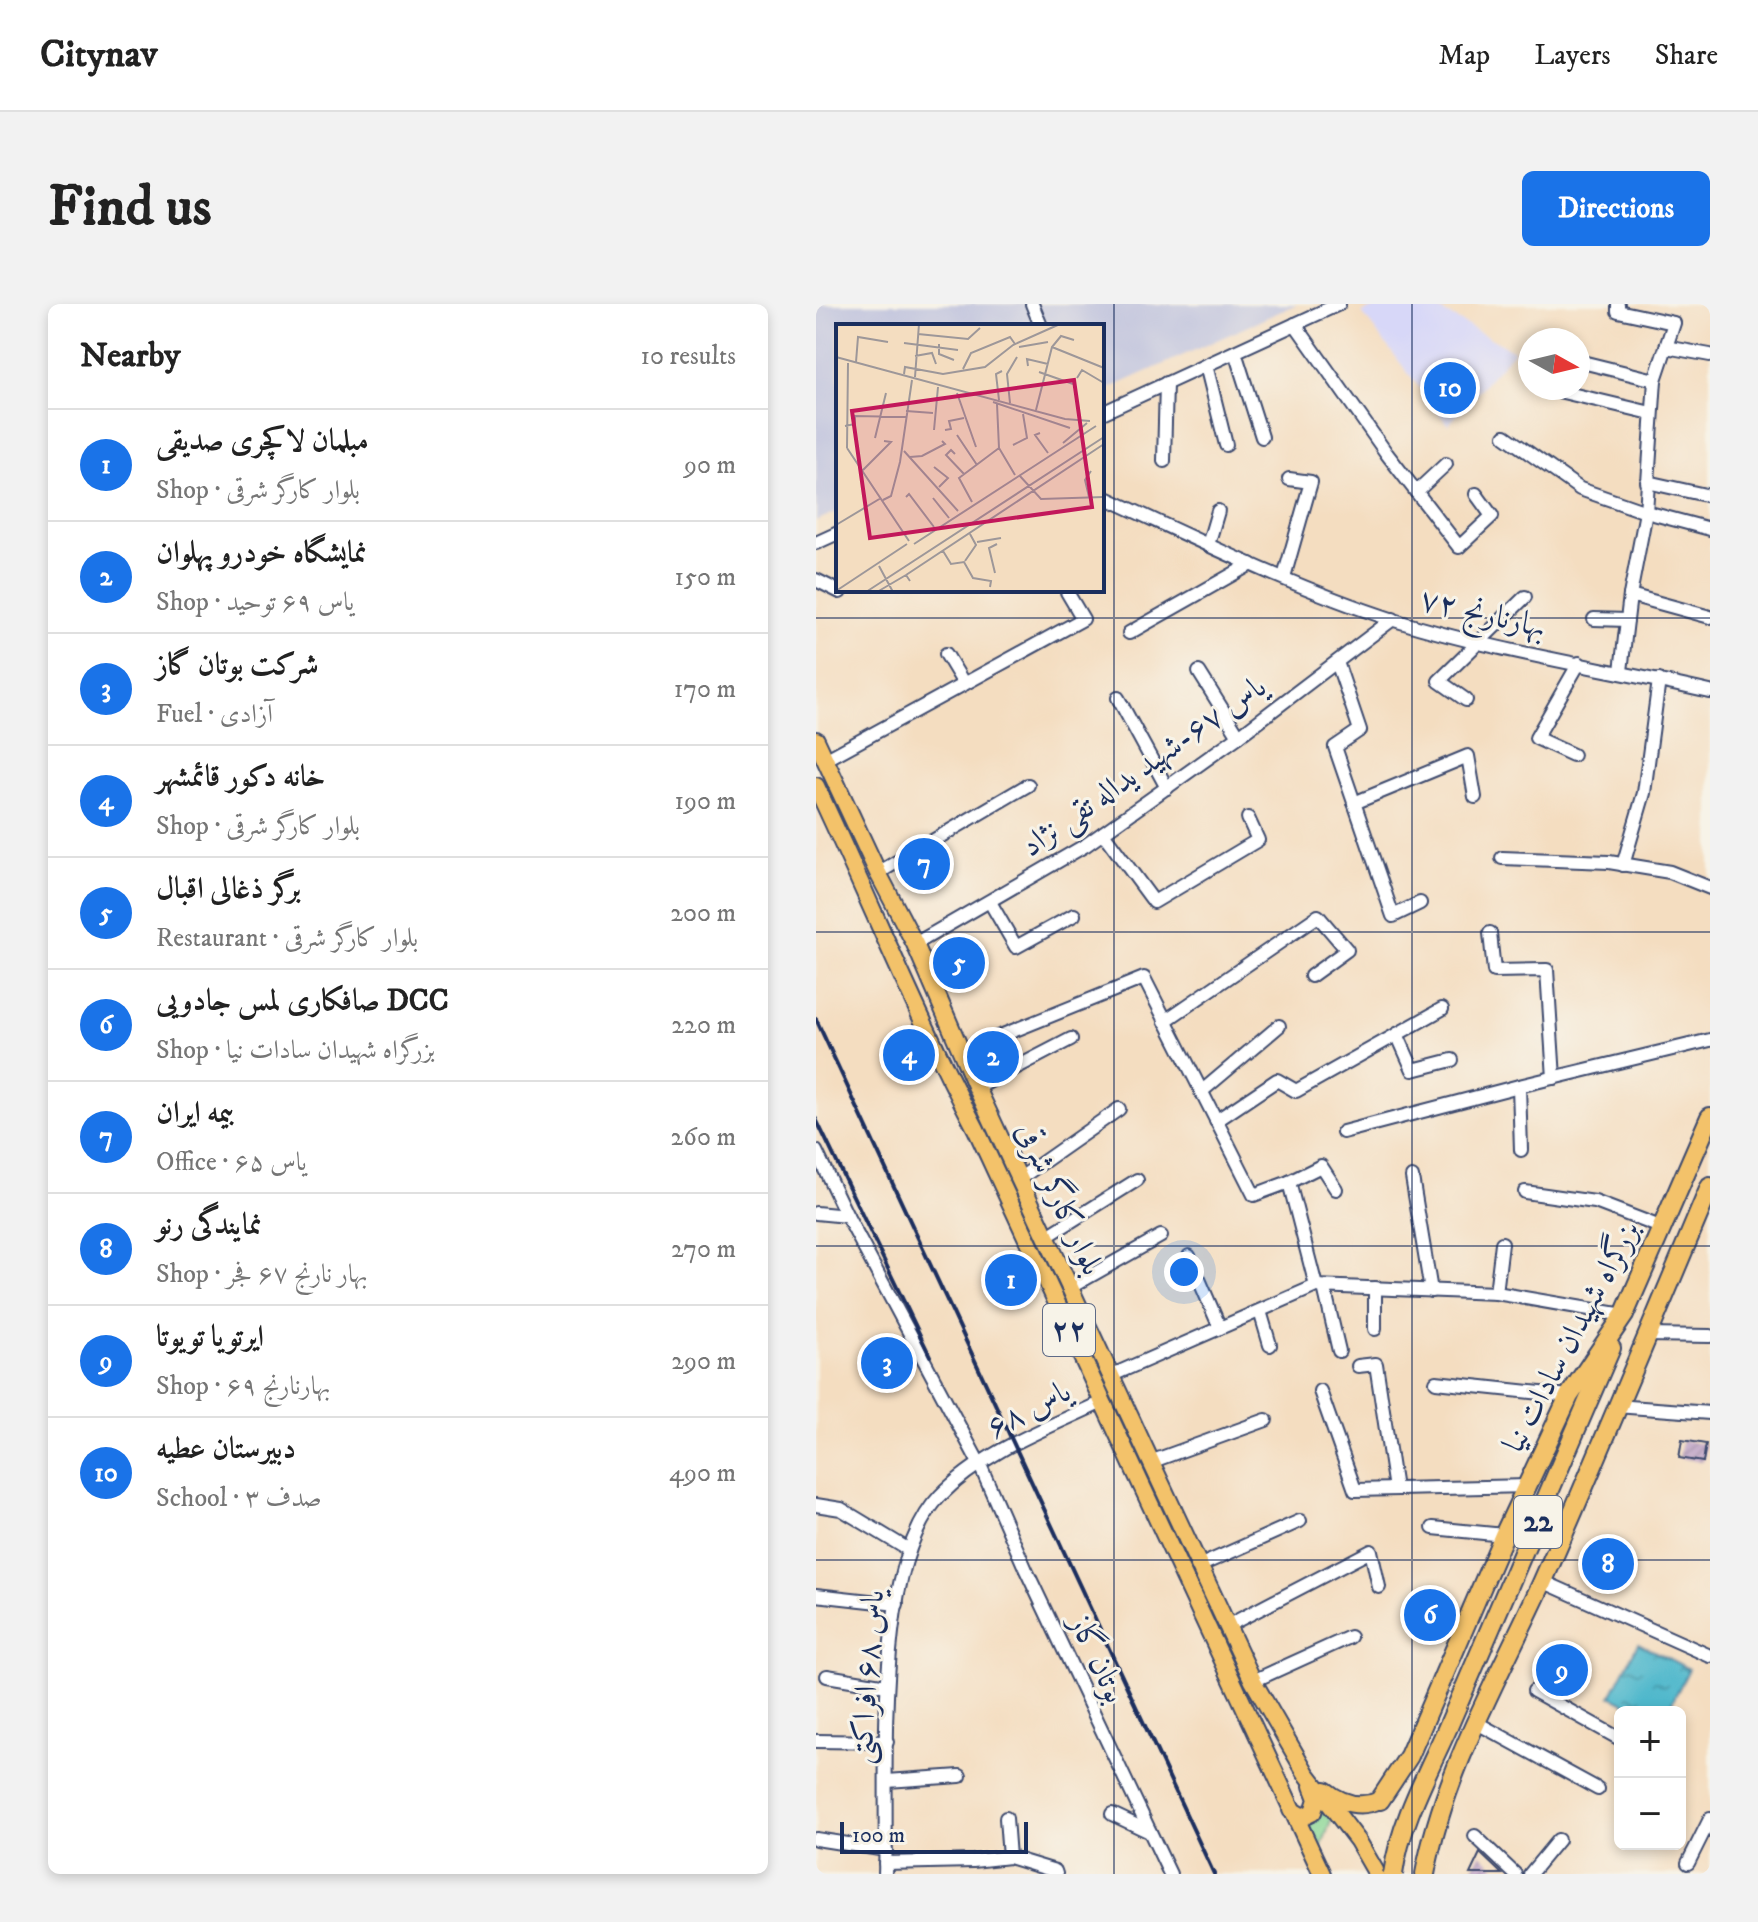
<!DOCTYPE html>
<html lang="en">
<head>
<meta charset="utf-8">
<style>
  body { margin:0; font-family:"IM FELL DW Pica",Amiri,serif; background:#f2f2f2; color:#222 }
  .controls { position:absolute; right:24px; bottom:24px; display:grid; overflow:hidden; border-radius:12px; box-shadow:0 4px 12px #0003 }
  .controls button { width:72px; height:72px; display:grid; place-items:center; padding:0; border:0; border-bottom:2px solid #e0e0e0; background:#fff; color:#222; font:40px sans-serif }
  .compass { position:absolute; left:702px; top:24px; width:72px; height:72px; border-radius:50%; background:#fff; box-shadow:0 4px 12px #0003; rotate:98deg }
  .scale { position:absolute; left:24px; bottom:20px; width:188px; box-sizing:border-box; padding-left:8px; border:4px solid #1b2f5e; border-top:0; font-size:22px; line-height:28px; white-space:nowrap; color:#1b2f5e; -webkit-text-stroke:6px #f7f3e8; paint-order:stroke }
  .you { position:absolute; left:368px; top:968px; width:28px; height:28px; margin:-20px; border:6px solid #fff; border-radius:50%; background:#1a73e8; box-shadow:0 0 0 12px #1a73e833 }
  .badge { display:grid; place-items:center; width:52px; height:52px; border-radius:50%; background:#1a73e8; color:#fff; font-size:26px; font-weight:700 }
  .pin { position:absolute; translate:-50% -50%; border:4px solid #fff; box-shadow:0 2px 8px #0006 }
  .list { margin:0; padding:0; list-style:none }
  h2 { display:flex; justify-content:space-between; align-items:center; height:104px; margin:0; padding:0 32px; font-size:34px }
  h2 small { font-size:26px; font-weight:400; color:#767676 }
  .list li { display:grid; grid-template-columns:52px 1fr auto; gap:24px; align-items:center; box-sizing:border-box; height:112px; padding:0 32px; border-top:2px solid #e0e0e0 }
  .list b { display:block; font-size:30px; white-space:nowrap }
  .list p { margin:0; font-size:26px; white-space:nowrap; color:#767676 }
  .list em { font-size:26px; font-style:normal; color:#767676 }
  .map { position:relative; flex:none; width:894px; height:1570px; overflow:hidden; border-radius:12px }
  header { display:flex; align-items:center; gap:48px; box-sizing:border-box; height:112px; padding:0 40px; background:#fff; border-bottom:2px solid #e0e0e0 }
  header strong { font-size:38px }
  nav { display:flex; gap:44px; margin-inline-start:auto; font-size:28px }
  .intro { display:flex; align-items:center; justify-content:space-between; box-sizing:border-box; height:192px; padding:0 48px }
  h1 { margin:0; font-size:56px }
  .button { padding:20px 36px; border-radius:12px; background:#1a73e8; color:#fff; font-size:28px; font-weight:700 }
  main { display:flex; gap:48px; padding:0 48px }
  aside { flex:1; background:#fff; border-radius:12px; box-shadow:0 4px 12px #0003 }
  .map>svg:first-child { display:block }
</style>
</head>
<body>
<header>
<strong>Citynav</strong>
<nav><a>Map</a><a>Layers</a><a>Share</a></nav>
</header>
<div class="intro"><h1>Find us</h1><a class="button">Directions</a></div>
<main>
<aside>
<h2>Nearby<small>10 results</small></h2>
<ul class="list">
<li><span class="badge">1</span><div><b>مبلمان لاکچری صدیقی</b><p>Shop · بلوار کارگر شرقی</p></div><em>90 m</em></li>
<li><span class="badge">2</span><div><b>نمایشگاه خودرو پهلوان</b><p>Shop · یاس ۶۹ توحید</p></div><em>150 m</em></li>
<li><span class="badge">3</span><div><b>شرکت بوتان گاز</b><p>Fuel · آزادی</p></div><em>170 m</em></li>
<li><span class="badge">4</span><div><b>خانه دکور قائمشهر</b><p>Shop · بلوار کارگر شرقی</p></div><em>190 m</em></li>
<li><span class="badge">5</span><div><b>برگر ذغالی اقبال</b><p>Restaurant · بلوار کارگر شرقی</p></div><em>200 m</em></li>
<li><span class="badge">6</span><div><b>صافکاری لمس جادویی DCC</b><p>Shop · بزرگراه شهیدان سادات نیا</p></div><em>220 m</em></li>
<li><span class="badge">7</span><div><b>بیمه ایران</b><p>Office · یاس ۶۵</p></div><em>260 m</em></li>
<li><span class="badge">8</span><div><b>نمایندگی رنو</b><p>Shop · بهار نارنج ۶۷ فجر</p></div><em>270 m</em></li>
<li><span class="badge">9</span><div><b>ایرتویا تویوتا</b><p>Shop · بهارنارنج ۶۹</p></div><em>290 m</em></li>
<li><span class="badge">10</span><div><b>دبیرستان عطیه</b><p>School · صدف ۳</p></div><em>490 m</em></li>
</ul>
</aside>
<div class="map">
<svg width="894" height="1570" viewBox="0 0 894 1570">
  <defs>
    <pattern id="grass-tufts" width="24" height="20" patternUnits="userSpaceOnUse" patternTransform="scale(2)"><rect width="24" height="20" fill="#8ad795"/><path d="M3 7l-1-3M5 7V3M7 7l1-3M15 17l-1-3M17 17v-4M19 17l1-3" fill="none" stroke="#76b983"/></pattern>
    <pattern id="water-ripples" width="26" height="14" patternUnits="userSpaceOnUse" patternTransform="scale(2)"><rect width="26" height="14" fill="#4fb8cc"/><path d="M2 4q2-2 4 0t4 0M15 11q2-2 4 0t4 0" fill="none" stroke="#4196a9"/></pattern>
    <pattern id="building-hatch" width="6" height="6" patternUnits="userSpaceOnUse" patternTransform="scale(2)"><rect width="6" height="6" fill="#bb9dc4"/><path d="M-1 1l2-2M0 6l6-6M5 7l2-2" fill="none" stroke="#9780a2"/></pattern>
  </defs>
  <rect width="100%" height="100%" fill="#f7f3e8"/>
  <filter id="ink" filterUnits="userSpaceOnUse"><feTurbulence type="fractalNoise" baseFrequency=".0125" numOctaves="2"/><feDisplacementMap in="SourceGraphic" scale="16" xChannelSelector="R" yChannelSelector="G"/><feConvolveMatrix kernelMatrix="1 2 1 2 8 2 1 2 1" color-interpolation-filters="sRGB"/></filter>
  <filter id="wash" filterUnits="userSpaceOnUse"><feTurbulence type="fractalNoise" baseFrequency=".006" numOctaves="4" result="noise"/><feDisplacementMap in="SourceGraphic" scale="32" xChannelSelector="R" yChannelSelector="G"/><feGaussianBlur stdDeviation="1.8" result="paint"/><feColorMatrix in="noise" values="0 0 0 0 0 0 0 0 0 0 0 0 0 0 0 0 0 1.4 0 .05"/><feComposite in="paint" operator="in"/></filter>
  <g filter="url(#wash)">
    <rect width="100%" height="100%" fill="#f4ddc0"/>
    <polygon fill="#d7d7f8" points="568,0 612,0 698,47 632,121 546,9"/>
    <polygon fill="#bfc2dd" points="0,0 481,0 286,88 286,22 22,22 22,207 0,217"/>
    <polygon fill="url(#grass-tufts)" stroke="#52837a" stroke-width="2" points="505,1500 517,1511 504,1547 490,1517"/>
    <polygon fill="url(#water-ripples)" stroke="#357495" stroke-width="2" points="822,1339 873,1365 851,1408 826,1408 795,1392"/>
    <g id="blocks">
      <g fill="url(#building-hatch)">
        <polygon points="866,1136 890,1140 887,1158 863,1154"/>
        <polygon points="664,1549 686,1570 654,1570"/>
      </g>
    </g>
  </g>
  <g filter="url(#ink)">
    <use href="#blocks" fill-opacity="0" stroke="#3c496d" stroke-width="2"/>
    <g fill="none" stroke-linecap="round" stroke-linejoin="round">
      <defs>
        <g id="minor">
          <polyline points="216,0 225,22"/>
          <polyline points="802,0 802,7 858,19 839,76 830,208 814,291 805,367"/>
          <polyline points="479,20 571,150 643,243 676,212 660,190"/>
          <polyline points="850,43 894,51"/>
          <polyline points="419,48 446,133"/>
          <polyline points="762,57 839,76"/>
          <polyline points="390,61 410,141"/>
          <polyline points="730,84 835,109"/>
          <polyline points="286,109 523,0"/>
          <polyline points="689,132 764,185 830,208 894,225"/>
          <polyline points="348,157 350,79"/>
          <polyline points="831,178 894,192"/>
          <polyline points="600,188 630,160"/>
          <path d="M 286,192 C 382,236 478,284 578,316 C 681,348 789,364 894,388"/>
          <polyline points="0,239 22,229"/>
          <polyline points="392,241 402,207"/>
          <polyline points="468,273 495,178 473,175"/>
          <polyline points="0,276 24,288"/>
          <polyline points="814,291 894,313"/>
          <polyline points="778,315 811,316"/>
          <polyline points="313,329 435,260"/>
          <polyline points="130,350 148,380"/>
          <polyline points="521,358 544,426 519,443 577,612 604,599"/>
          <polyline points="383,368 423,432"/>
          <polyline points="302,394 351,484"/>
          <polyline points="650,396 623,377 709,293"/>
          <polyline points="757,451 720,434 763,359"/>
          <polyline points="9,456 267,315 251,288"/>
          <polyline points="538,499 652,452 659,493"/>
          <polyline points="287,529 338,598 442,536 432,514"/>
          <polyline points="686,554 793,558 854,568 894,584"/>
          <polyline points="807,561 828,489 843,376"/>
          <polyline points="62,569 212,481"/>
          <polyline points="174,598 200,643 258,611"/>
          <polyline points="674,629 678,667 731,666 738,774"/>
          <polyline points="99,640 270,541 423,432 577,315"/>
          <polyline points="349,717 502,612 531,646 495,672"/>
          <polyline points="581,730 597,766 636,756"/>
          <polyline points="147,747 328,674 438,891 473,878 500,982"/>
          <polyline points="703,782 705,846"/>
          <polyline points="161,784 255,735"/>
          <polyline points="385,788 463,722"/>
          <polyline points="400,817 461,776 480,787 626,705"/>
          <polyline points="527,828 703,782 894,736"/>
          <polyline points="0,847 31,912 164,1161 210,1266 354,1570"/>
          <polyline points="596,873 615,987"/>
          <polyline points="203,875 303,805"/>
          <polyline points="473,878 505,862 520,885"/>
          <polyline points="709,888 779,898 847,924"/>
          <polyline points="0,909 31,912"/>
          <polyline points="230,933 321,876"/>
          <polyline points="373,952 404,1024"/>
          <polyline points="508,983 523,1047"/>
          <polyline points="253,984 345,932"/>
          <polyline points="559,984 559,1025"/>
          <polyline points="680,989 686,939"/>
          <polyline points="444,1007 454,1041"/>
          <polyline points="830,1031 894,1032"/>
          <polyline points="542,1062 560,1060 579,1185"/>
          <polyline points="294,1072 500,982 680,989 808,1011"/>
          <polyline points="620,1078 753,1092"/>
          <polyline points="504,1087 539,1186 712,1182"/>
          <polyline points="800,1102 894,1109"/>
          <polyline points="334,1158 450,1116"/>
          <polyline points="0,1201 25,1205 93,1246"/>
          <polyline points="617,1224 688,1231"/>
          <polyline points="383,1262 484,1217"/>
          <polyline points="726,1277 894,1352"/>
          <polyline points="0,1291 81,1300"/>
          <polyline points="411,1322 555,1247 563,1283"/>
          <polyline points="11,1372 71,1382"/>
          <polyline points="437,1377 534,1333"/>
          <polyline points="718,1387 804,1435"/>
          <polyline points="661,1419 782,1485"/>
          <polyline points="0,1437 71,1438"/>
          <polyline points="71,1477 144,1472"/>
          <polyline points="296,1510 334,1528"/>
          <polyline points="190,1514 193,1553"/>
          <polyline points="659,1532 699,1570"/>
          <polyline points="0,1535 70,1546"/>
          <polyline points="69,1559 157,1557 193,1553 239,1567 240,1570"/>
          <polyline points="872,1559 894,1515"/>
          <path d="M 69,1570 C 73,1472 55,1264 124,1192 C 167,1147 232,1124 286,1098"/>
          <polyline points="714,1570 742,1536"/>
        </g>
        <g id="major">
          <polyline points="0,436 62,569 99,640 161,784 437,1377 490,1469 542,1537 561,1570"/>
          <path d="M 0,482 C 54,596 101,713 160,825 L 506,1570"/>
          <path d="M 509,1486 C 526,1500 544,1505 564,1496"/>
          <polyline points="475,1506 487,1513 497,1508 501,1495 496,1482"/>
        </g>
        <g id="highway">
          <polyline points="632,1423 795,1044"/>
          <polyline points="564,1496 593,1452 688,1231 753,1092 808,1011 894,813"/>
          <path d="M 609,1570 C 628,1467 683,1373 726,1279 C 784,1148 838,1015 894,883"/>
        </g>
      </defs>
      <use href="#minor" stroke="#3c496d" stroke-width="16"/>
      <use href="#major" stroke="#3c496d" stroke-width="20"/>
      <use href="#highway" stroke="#3c496d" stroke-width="22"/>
      <use href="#minor" stroke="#fff" stroke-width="12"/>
      <use href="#major" stroke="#f3c26a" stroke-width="16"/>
      <use href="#highway" stroke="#f3c26a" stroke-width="18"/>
      <g stroke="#1b2f5e" stroke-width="4">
        <polyline points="0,715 398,1570"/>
        <polyline points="0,815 114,1052"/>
      </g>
      <defs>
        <path id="highway-bridge" d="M 577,1570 C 584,1519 611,1470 632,1423"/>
      </defs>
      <use href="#highway-bridge" stroke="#3c496d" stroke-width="22" stroke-linecap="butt"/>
      <use href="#highway-bridge" stroke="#f3c26a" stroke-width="18"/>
    </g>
  </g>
  <path fill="none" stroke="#1b2f5e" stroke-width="2" stroke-opacity="0.55" d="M 298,0 L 298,1570M 596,0 L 596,1570M 0,314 L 894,314M 0,628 L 894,628M 0,942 L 894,942M 0,1256 L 894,1256"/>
  <g text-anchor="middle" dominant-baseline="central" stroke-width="6" stroke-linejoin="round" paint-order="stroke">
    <g fill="#f7f3e8" stroke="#5d6a87" stroke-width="2">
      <rect x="227" y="1000" width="52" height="52" rx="6"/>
      <rect x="698" y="1192" width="48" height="52" rx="6"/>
    </g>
    <g font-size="30" font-weight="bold" fill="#1b2f5e">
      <text x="253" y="1026">۲۲</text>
      <text x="722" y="1218">22</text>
    </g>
    <g font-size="32" fill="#1b2f5e" stroke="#f7f3e8">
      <text transform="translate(667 310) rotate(13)">بهارنارنج ۷۲</text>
      <text transform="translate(328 463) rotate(-35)">یاس ۶۷-شهید یداله تقی نژاد</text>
      <text transform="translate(243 895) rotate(65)">بلوار کارگر شرقی</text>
      <text transform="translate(756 1033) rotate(-62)">بزرگراه شهیدان سادات نیا</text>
      <text transform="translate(213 1106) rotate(-27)">یاس ۶۸</text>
      <text transform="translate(281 1355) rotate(65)">بوتان گاز</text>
      <text transform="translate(52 1373) rotate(-86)">یاس ۶۸ افراکتی</text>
    </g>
  </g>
  <g transform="translate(20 20)">
    <rect width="268" height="268" fill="#f4ddc0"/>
    <path fill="none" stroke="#9d9799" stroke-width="2" d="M 82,10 L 132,15 L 144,4M 68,19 L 122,26M 103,20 L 103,30 L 118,36M 183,23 L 212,18M 216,23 L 268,44M 79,32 L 96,29 L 100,40M 0,33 L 229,95 L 254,97M 20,38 L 22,13 L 52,18M 192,42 L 191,35 L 212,40M 127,45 L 135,29 L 174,13 L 179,20M 203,48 L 237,60M 68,50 L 69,43 L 107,50 L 149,43 L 177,21 L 224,0M 79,53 L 83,0M 241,54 L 246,46 L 268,59M 121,69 L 140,123M 163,76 L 160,50 L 166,47M 157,78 L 234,104M 174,79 L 171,50 L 181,33M 161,80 L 163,124 L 179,151M 200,86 L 216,23 L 225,12 L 238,16M 70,87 L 97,89M 9,102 L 19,100 L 19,92 L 70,93M 98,106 L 102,63M 109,106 L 115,105 L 113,97 L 128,94M 204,109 L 199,111 L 212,129M 121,111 L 141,141M 39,114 L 50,69M 227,119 L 251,99M 177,121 L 191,114 L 187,90M 11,124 L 73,217M 11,124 L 12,39M 68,127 L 122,187M 119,130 L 115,126 L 110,131 L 128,150M 74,133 L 86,132 L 109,120 L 106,117M 98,143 L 112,154 L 103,163M 27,146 L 55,118 L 48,117M 183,151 L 205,175 L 268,173M 70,173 L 73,170 L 98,203M 253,173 L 249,156 L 255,147M 97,174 L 113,194M 47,176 L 55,172 L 64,138 L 76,56M 136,178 L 123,154 L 163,124M 0,201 L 45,174M 141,218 L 165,214M 78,220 L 260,102M 107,227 L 115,240 L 128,238 L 137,254 L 155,257 L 154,263M 129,237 L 140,221 L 134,210M 43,242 L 57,268M 159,249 L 153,224 L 161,220M 70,251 L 268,120M 0,267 L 71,220M 30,268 L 268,113M 41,268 L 70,251 L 74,257"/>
    <path fill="#c2185b" fill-opacity="0.15" stroke="#c2185b" stroke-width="4" d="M 238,56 L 256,183 L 34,214 L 16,87 Z"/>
    <rect width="268" height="268" fill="none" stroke="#1b2f5e" stroke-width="4"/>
  </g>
</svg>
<div class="controls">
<button>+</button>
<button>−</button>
</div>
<svg class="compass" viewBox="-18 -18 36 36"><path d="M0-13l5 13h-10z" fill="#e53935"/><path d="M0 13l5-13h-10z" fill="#767676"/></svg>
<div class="scale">100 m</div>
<div class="you"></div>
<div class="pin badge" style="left:195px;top:976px">1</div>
<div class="pin badge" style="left:177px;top:753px">2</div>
<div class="pin badge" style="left:71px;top:1059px">3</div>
<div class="pin badge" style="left:93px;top:751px">4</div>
<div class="pin badge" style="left:143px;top:659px">5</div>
<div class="pin badge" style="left:614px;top:1311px">6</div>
<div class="pin badge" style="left:108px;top:560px">7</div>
<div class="pin badge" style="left:792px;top:1260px">8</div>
<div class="pin badge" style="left:746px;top:1366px">9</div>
<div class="pin badge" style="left:634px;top:84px">10</div>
</div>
</main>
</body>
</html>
